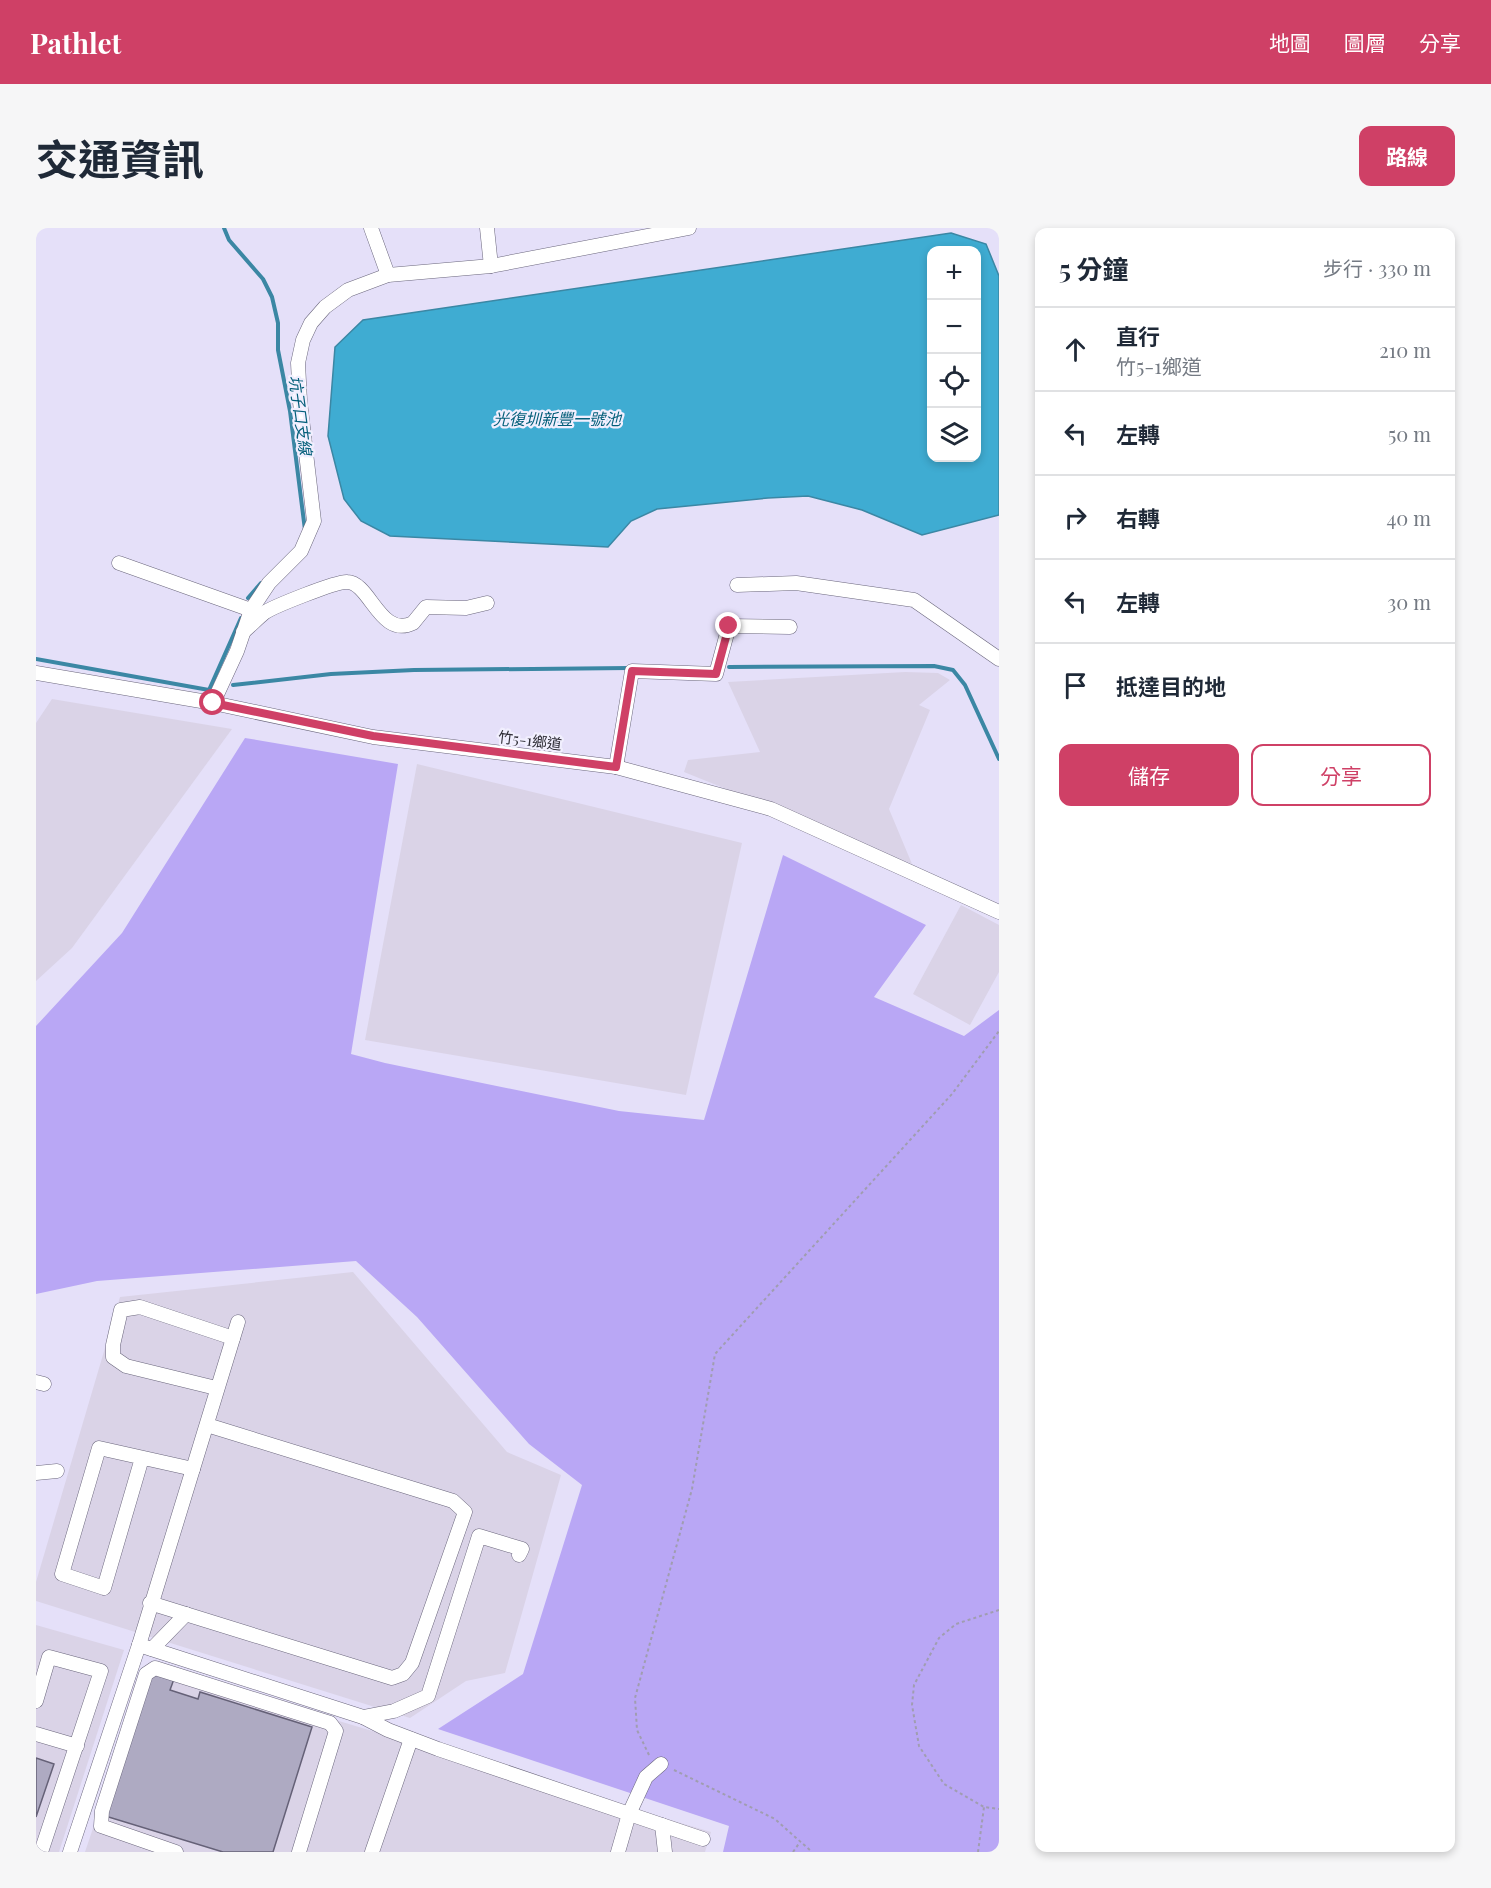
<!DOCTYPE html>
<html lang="zh-TW">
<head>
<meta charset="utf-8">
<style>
  body { margin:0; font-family:"Playfair Display","Noto Sans TC",serif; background:#f6f6f7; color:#1f2937 }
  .controls { position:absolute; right:18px; top:18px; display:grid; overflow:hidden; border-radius:12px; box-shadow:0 3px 9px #0003 }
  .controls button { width:54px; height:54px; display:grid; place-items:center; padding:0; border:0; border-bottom:2px solid #e0e1e3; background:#fff; color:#1f2937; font:30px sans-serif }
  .stop { position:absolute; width:18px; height:18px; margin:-14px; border:4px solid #cf4066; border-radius:50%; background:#fff }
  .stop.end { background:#cf4066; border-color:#fff; box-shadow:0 2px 6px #0008 }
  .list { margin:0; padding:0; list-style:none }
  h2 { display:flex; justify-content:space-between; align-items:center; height:78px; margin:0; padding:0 24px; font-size:26px }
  h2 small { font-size:20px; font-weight:400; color:#747a83 }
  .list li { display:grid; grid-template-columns:39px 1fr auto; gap:18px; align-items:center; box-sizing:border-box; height:84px; padding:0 24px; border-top:2px solid #e0e1e3 }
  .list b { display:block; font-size:22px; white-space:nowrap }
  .list p { margin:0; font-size:20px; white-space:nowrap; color:#747a83 }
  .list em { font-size:20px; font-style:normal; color:#747a83 }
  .actions { display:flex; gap:12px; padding:18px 24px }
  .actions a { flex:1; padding:14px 0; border:2px solid #cf4066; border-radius:12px; text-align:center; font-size:21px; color:#cf4066 }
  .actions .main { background:#cf4066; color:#fff }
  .icon { flex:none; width:33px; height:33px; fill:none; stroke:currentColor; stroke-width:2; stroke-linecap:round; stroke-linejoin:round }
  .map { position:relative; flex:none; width:963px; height:1624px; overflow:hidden; border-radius:12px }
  header { display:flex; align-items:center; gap:36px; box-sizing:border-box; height:84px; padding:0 30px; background:#cf4066; color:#fff }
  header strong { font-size:28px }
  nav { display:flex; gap:33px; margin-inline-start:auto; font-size:21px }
  .intro { display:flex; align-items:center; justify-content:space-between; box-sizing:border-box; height:144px; padding:0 36px }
  h1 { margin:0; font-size:42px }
  .button { padding:15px 27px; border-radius:12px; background:#cf4066; color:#fff; font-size:21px; font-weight:700 }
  main { display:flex; gap:36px; padding:0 36px }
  aside { flex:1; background:#fff; border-radius:12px; box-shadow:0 3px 9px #0003 }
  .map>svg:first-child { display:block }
</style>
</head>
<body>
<header>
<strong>Pathlet</strong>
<nav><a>地圖</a><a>圖層</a><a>分享</a></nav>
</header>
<div class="intro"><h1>交通資訊</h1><a class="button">路線</a></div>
<main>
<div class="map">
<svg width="963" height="1624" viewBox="0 0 963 1624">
  <rect width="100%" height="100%" fill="#e5e0f9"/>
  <g fill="#dad3e7">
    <polygon points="869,444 902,445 914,452 883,477 894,482 853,581 876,636 648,544 652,532 724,524 692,454"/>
    <polygon points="16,471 196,501 36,720 0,753 0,495"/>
    <polygon points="381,536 706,615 650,867 329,812"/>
    <polygon points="925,677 963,697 963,744 934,797 877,766"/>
    <polygon points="317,1044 471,1224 525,1247 469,1445 430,1453 374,1490 0,1373 0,1354 84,1069"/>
    <polygon points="0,1397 88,1422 23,1624 0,1624"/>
    <polygon points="112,1436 675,1604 669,1624 49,1624"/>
  </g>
  <polygon fill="#b9a7f5" points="209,510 362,536 315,826 349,835 583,883 668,892 747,627 890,697 838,769 928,808 963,782 963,1624 687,1624 693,1598 402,1501 487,1446 546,1257 493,1216 381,1089 320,1033 61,1053 0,1066 0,798 86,705"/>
  <path fill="#3facd2" stroke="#3b87a4" stroke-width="1.5" fill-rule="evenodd" d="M 915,5 L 950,16 L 963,48 L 963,287 L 886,307 L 826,282 L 772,268 L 732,270 L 621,281 L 595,293 L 572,319 L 354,308 L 325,293 L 308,271 L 292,208 L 299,119 L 327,92 ZM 896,22 L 940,22 L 940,230 L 896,230 Z"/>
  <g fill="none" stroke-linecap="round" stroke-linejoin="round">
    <g stroke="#3b87a4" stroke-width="4">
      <polyline points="188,0 193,12 227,51 236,69 242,95 242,122 254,183 269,302"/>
      <polyline points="212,370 225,355"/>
      <polyline points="0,431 173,462"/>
      <polyline points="693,439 898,438 917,442 929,457 963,531"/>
      <polyline points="197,457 295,446 378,442 593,440"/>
      <polyline points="173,462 205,390"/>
    </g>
  </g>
  <g fill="#aeaac2" stroke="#656177" stroke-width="1.5">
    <polygon points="111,1443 138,1451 134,1462 162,1471 164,1464 276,1499 237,1624 187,1624 66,1587"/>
    <polygon points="0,1530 18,1536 0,1589"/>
  </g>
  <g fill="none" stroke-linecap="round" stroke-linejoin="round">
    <defs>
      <g id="minor">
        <polyline points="335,0 352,47"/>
        <polyline points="451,0 455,38"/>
        <polyline points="83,335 215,382"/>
        <polyline points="701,357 760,355 878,372 963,431"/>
        <path d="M 207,404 C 214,398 221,391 228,385 C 236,379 301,353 311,354 C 334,354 344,411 377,395 L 390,379 L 430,380 L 451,375"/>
        <polyline points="0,445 177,475 337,509 580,539 735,581 963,684"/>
        <polyline points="177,475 201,423 215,382 233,355 265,323 278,293 264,174 262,135 267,112 275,95 289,79 312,62 352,47 455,38 653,0"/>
        <polyline points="580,539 596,443 680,446 693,398 754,399"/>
        <polyline points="0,1154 8,1156"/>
        <polyline points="180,1160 90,1138 77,1129 77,1117 85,1082 104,1079 197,1110"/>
        <polyline points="106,1230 68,1360 26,1346 63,1220 157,1241"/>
        <polyline points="0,1245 21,1243"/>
        <polyline points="114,1375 356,1450 367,1446 376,1435 429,1284 417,1273 171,1197"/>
        <polyline points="103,1417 327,1489 358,1483 392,1468 443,1308 486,1321 483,1327"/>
        <polyline points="116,1421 150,1386"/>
        <polyline points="0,1473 13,1429 65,1443 5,1624"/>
        <polyline points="327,1489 352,1502 402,1521 667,1611"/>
        <polyline points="0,1506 41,1518"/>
        <polyline points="626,1597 629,1624"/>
        <polyline points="34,1624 103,1417 202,1094"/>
        <polyline points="140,1624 65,1598 66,1583 110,1446 119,1440 294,1495 300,1503 263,1624"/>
        <polyline points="336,1624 375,1511"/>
        <polyline points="582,1624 593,1586 610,1549 625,1536"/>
      </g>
    </defs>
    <use href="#minor" stroke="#6b677d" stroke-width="15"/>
    <g stroke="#a09db0" stroke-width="2" stroke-dasharray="3 3" stroke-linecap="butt">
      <polyline points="963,1382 920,1396 903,1410 878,1457 876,1477 883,1518 908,1556 948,1579 963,1581"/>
      <polyline points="613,1527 601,1502 599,1470 656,1261 679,1126 916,866 963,803"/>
      <polyline points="638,1542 739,1591 776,1624"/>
      <polyline points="757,1624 764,1614"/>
      <polyline points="942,1624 948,1579"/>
    </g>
    <use href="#minor" stroke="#fff" stroke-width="14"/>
  </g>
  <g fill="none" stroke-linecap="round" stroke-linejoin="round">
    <polyline stroke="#cf4066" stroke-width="8" points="177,475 337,508 580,539 596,443 680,446 693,398"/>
  </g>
  <g text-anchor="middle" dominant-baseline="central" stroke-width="4.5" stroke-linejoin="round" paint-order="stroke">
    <g font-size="15" fill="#313039" stroke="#f1effe">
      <text transform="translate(494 512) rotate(7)">竹5-1鄉道</text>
    </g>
    <g font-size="16" font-style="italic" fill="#045f7a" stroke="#f1effe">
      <text transform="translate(265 187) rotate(82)">坑子口支線</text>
      <text x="521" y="190">光復圳新豐一號池</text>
    </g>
  </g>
</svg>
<div class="controls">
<button>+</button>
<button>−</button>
<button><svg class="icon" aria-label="locate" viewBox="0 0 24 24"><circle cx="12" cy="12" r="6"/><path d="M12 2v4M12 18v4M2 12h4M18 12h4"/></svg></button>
<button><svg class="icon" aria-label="layers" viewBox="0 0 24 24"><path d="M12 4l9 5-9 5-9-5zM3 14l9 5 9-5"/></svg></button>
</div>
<div class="stop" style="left:177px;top:475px"></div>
<div class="stop end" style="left:693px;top:398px"></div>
</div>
<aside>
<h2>5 分鐘<small>步行 · 330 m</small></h2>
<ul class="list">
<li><svg class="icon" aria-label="ahead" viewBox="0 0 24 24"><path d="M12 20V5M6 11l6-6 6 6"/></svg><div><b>直行</b><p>竹5-1鄉道</p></div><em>210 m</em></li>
<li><svg class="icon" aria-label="left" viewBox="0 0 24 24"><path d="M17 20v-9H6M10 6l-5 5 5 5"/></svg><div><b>左轉</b></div><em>50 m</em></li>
<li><svg class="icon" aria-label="right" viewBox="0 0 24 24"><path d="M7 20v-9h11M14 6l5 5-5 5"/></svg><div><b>右轉</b></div><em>40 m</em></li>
<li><svg class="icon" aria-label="left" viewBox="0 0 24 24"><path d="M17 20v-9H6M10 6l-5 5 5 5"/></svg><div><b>左轉</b></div><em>30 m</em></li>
<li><svg class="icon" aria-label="arrive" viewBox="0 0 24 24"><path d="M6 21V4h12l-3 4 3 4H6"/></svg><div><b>抵達目的地</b></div></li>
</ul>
<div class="actions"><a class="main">儲存</a><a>分享</a></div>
</aside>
</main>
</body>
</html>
